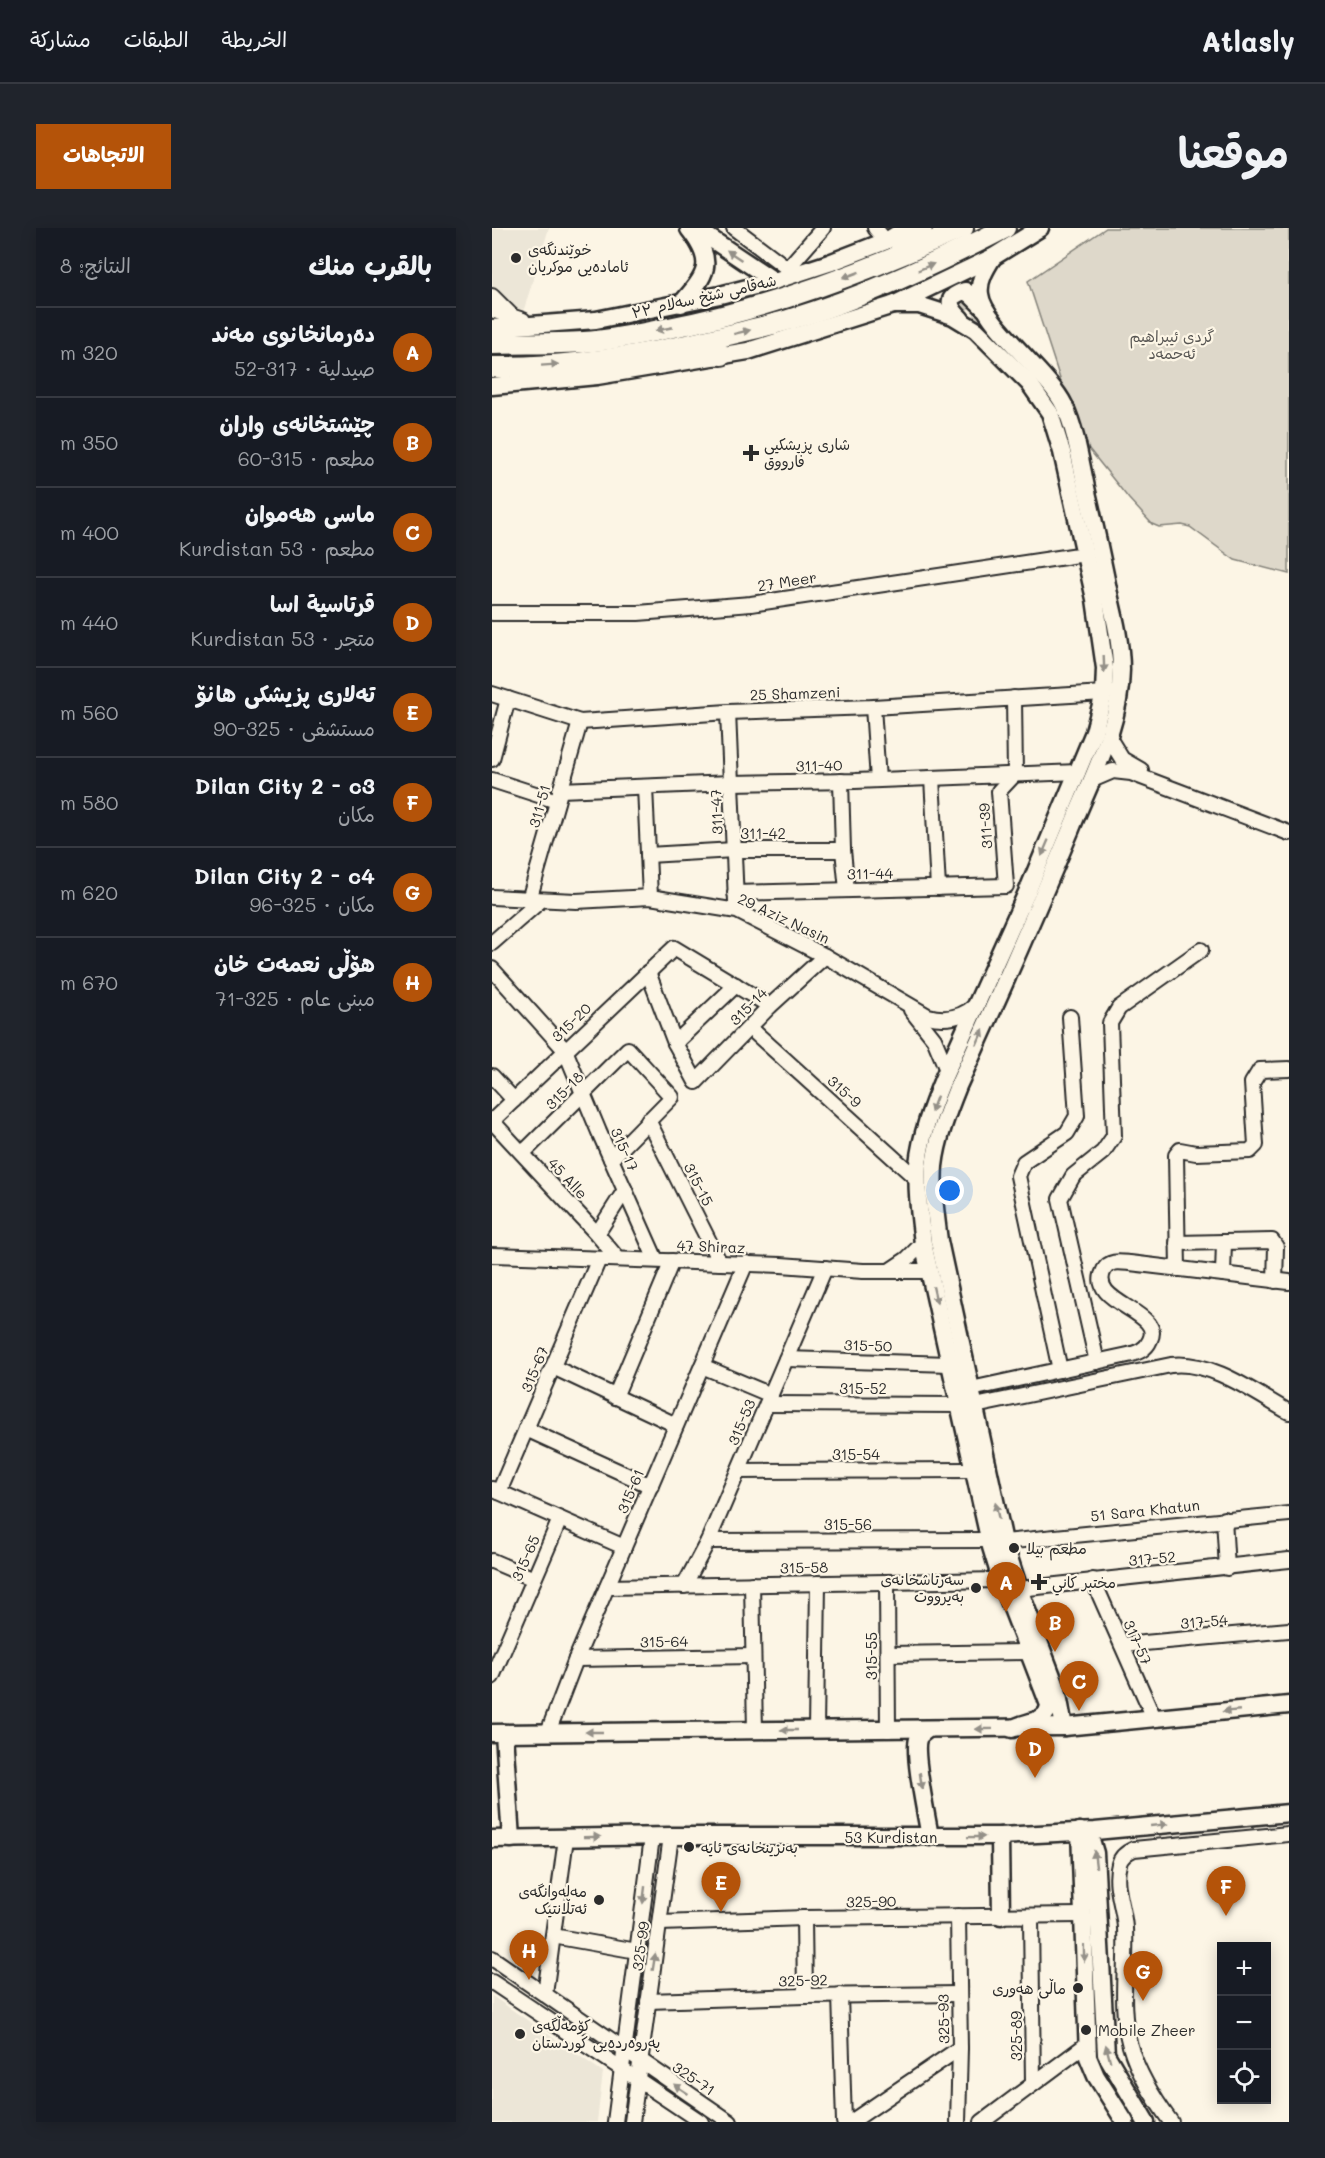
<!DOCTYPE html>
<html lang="ar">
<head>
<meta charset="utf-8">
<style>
  body { margin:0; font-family:Mali,"Playpen Sans Arabic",sans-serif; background:#20242c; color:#f1f3f6; direction:rtl }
  .controls { position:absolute; right:18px; bottom:18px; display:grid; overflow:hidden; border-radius:0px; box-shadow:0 3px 15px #0003 }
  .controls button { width:54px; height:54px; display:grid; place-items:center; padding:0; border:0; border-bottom:2px solid #363941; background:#171b24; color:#f1f3f6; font:30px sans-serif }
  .you { position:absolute; left:458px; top:963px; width:21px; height:21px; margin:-15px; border:4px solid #fff; border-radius:50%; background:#1a73e8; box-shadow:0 0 0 9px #1a73e833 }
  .badge { display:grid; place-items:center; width:39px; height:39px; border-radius:50%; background:#b45309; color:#fff; font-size:20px; font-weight:700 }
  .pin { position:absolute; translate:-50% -50px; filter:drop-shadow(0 2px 3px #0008) }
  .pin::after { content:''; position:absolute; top:32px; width:21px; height:18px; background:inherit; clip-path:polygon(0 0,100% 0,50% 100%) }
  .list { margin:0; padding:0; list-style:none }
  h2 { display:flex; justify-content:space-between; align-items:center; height:78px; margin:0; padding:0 24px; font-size:26px }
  h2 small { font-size:20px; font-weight:400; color:#9ea1a6 }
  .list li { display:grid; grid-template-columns:39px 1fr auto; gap:18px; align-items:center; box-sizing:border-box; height:90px; padding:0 24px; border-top:2px solid #363941 }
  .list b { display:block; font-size:22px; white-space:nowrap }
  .list p { margin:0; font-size:20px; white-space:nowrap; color:#9ea1a6 }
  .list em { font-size:20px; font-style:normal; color:#9ea1a6 }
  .icon { flex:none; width:33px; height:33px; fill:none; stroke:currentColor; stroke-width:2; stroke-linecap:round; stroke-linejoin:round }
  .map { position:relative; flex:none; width:797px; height:1894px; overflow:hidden; direction:ltr; border-radius:0px }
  header { display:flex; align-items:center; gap:36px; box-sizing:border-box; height:84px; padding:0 30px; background:#171b24; border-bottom:2px solid #363941 }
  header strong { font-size:28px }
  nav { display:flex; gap:33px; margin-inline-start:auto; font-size:21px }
  .intro { display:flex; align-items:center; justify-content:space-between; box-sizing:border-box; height:144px; padding:0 36px }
  h1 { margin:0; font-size:42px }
  .button { padding:15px 27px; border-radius:0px; background:#b45309; color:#fff; font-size:21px; font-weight:700 }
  main { display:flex; gap:36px; padding:0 36px }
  aside { flex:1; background:#171b24; border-radius:0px; box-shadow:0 3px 15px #0003 }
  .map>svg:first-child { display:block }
</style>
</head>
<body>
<header>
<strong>Atlasly</strong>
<nav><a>الخريطة</a><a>الطبقات</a><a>مشاركة</a></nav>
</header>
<div class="intro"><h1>موقعنا</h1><a class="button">الاتجاهات</a></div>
<main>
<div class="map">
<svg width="797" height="1894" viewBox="0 0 797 1894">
  <rect width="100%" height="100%" fill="#fcf5e5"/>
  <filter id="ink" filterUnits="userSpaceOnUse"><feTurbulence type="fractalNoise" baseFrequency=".0167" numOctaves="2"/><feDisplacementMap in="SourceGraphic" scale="12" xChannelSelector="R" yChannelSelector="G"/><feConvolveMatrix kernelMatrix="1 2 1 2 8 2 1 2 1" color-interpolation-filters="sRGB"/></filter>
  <g filter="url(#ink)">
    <g fill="#ece6d7">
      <polygon points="0,0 57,0 32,81 26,81 0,59"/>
      <polygon points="0,1768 111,1844 105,1894 0,1894"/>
    </g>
    <polygon fill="#ded8ca" stroke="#84827a" stroke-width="1.5" points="614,0 797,0 797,346 743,332 698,299 690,297 667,299 660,296 637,271 597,221 570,157 536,53"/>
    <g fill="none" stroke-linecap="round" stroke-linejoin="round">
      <path stroke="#d2cdc0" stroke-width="16" stroke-dasharray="16 8" stroke-linecap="butt" d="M 483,0 C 470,22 455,52 472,76 C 479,85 489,92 497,99"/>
      <defs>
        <g id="minor">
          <polyline points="242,0 303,46"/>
          <polyline points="383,0 394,13"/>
          <polyline points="295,41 331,0"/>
          <polyline points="0,68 19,87"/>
          <polyline points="0,82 31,92 33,97"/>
          <polyline points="0,385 146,385 259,376 593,326"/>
          <polyline points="0,466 88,494 236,484 381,479 612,465"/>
          <polyline points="381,479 386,552"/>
          <polyline points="236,484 244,674"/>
          <polyline points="617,510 630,531 649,542"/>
          <polyline points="0,531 16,471"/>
          <polyline points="440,550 446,660"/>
          <polyline points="0,552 65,573"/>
          <polyline points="600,552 621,543 639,545 797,605"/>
          <polyline points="349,553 351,622 355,662"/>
          <polyline points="153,559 158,669"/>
          <polyline points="68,562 239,555 363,553 586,544"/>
          <polyline points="156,627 242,622 351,622"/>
          <polyline points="243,665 514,658 507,563 523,546 522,470"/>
          <path d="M 0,669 L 84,673 L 158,669 L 245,683 L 333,728 L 436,788 C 454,793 471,789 484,777"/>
          <polyline points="37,672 88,494"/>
          <polyline points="0,715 48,673"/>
          <polyline points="0,741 73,822 107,904 164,1032"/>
          <polyline points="156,744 183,815 204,854 278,778 333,728"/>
          <polyline points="419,782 442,811 455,842"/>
          <polyline points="258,800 426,952"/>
          <polyline points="183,815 244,757"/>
          <polyline points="0,848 22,872"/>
          <polyline points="156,892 228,1035"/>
          <polyline points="0,893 182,720 278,778"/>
          <polyline points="0,893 105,1006 126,1031"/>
          <polyline points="31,925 136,821 180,869 119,931"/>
          <polyline points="105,1006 133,962"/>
          <polyline points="685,1015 780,1013 784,1019 783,1053"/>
          <polyline points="0,1027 289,1037 371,1043 437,1043"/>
          <polyline points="686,1041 684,927 688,922 704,925 758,923 764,917 760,855 768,842 797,841"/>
          <polyline points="397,1043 415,1031 431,1015"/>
          <polyline points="731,1046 732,1014"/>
          <polyline points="294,1131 458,1136"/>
          <polyline points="605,1134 568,971 581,948 611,924 622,908 618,795 627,780 709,722"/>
          <polyline points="210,1138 279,1167"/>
          <polyline points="61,1139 184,1197"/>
          <polyline points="568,1142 526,948 532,934 575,905 585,888 578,789"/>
          <path d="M 479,1161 L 636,1127 C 645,1125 654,1122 658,1112 C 673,1083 594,1075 612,1042 C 617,1032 628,1034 638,1035 L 797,1054"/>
          <polyline points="123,1169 180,1033"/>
          <polyline points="275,1176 467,1177"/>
          <path d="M 483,1178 L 679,1137 C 719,1132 763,1165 797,1184"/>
          <polyline points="34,1201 159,1258"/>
          <polyline points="246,1243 481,1242"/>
          <polyline points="0,1261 132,1319"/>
          <polyline points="7,1264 107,1031"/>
          <polyline points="732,1291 735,1340"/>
          <polyline points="216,1313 497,1312"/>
          <polyline points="512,1314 797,1286"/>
          <polyline points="0,1333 42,1351"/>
          <polyline points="601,1352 662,1490"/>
          <polyline points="395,1354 396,1502"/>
          <polyline points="260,1356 263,1503"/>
          <polyline points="192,1358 216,1313 333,1040"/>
          <polyline points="115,1359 509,1352"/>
          <polyline points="527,1361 797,1332"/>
          <polyline points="630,1417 797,1402"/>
          <polyline points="396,1426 537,1424"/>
          <polyline points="84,1431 261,1428"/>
          <polyline points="0,1449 68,1291"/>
          <polyline points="324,1502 326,1355"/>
          <polyline points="56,1504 84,1431 254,1035"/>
          <polyline points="466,1688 468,1820 466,1894"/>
          <polyline points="539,1688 541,1856"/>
          <polyline points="312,1690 313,1768"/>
          <polyline points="168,1695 312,1690 591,1687"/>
          <polyline points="61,1708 145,1723"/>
          <polyline points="0,1730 238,1894"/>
          <polyline points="0,1754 209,1894"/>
          <polyline points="53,1766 74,1610"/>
          <polyline points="348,1767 352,1894"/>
          <polyline points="156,1773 313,1768 467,1766"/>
          <polyline points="123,1894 160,1609"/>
          <polyline points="140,1894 179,1608"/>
          <polyline points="359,1894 468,1820"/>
          <polyline points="490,1894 595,1816"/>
          <path d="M 679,1894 C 662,1871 646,1845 638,1818 C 627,1779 635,1739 633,1700 C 632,1680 621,1657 627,1636 C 629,1628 635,1624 642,1621 L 796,1606"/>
        </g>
        <g id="major">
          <polyline points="203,0 282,53"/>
          <path d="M 501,29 C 494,40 486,53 488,66 C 491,96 556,144 572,177 C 584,202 589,237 595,264 C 603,298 610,332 617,366 C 623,391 629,416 629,442 C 628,500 600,548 579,601 C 543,687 505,773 466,858 C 456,883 445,911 442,938 C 440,963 444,988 447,1013 L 512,1314 L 527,1361 L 565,1461 L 572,1499"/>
          <path d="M 189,76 C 215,46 224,35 197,1"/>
          <path d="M 401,77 L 427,77 L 461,88 L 484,102 L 537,155 L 558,185 L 570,224 L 603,371 L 613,440 L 612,465 L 602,504 L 536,662 L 451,851 C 440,878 429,907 426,936 C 424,962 428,989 431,1015 L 499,1319 L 509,1352 L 557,1477 C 555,1496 533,1492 520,1501"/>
          <path d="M 469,91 C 457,79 452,69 473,63 L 479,67 L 492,80"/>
          <polyline points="0,100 104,92 228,67 282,53 337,35 394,13 415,0"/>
          <polyline points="0,158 105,148 256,123 401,77 501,29 548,0"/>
          <path d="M 436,1501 C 432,1504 428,1506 426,1511 C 421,1526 435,1590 438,1609"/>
          <polyline points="0,1505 572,1499 797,1477"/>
          <polyline points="12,1505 19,1611"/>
          <polyline points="588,1603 600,1615 603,1625 614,1826 654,1894"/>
          <polyline points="588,1603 596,1829 604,1848 633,1894"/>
          <polyline points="508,1608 509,1688"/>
          <polyline points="0,1611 179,1608 508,1608 603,1603 797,1585"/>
        </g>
        <g id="highway">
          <polyline points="407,25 430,0"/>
          <path d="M 0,116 C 30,115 61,116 92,114 C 120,112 149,106 177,100 C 280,80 376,43 471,0"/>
          <polyline points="192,123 230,127"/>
          <path d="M 0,139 C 76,140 151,128 225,110 C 248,104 272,99 296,92 C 371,70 443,36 513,0"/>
        </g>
      </defs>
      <use href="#minor" stroke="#2b2b2b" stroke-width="18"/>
      <use href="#major" stroke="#2b2b2b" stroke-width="21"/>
      <use href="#highway" stroke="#2b2b2b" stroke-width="24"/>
      <use href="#minor" stroke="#fcf5e5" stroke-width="14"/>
      <use href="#major" stroke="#fcf5e5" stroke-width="16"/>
      <use href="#highway" stroke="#fcf5e5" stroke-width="20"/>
    </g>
    <defs><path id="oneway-solid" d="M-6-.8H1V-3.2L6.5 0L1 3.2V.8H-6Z" transform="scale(1.5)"/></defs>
    <g fill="#949088">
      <use href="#oneway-solid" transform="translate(242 27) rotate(-146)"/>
      <use href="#oneway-solid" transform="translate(434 39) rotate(-23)"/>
      <use href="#oneway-solid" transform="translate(359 47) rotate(160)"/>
      <use href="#oneway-solid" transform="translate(172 101) rotate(169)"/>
      <use href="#oneway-solid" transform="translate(250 104) rotate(-14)"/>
      <use href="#oneway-solid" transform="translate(58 137) rotate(-4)"/>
      <use href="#oneway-solid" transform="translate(612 436) rotate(88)"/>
      <use href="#oneway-solid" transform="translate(553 620) rotate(113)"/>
      <use href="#oneway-solid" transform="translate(488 809) rotate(-66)"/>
      <use href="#oneway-solid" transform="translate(442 876) rotate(110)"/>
      <use href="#oneway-solid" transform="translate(443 1067) rotate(77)"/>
      <use href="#oneway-solid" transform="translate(505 1283) rotate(-102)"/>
      <use href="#oneway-solid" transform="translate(739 1483) rotate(175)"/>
      <use href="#oneway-solid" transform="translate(492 1501) rotate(179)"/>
      <use href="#oneway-solid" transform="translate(297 1502) rotate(180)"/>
      <use href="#oneway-solid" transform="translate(102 1504) rotate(180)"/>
      <use href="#oneway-solid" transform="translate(429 1553) rotate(82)"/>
      <use href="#oneway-solid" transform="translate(667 1597) rotate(-6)"/>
      <use href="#oneway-solid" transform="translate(100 1609) rotate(-1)"/>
      <use href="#oneway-solid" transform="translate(484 1609) rotate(-1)"/>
      <use href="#oneway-solid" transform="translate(603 1631) rotate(-97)"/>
      <use href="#oneway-solid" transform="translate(152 1667) rotate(97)"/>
      <use href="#oneway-solid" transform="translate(592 1725) rotate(89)"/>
      <use href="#oneway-solid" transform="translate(162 1734) rotate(-81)"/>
      <use href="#oneway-solid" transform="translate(616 1825) rotate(-105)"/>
      <use href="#oneway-solid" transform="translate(189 1861) rotate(-146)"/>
    </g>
  </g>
  <g fill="#2b2b2b" stroke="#fcf5e5" stroke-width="2">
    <circle cx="24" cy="30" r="6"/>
    <path d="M256 216h6v6h6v6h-6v6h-6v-6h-6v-6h6z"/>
    <circle cx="522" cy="1320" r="6"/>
    <path d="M544 1345h6v6h6v6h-6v6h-6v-6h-6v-6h6z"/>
    <circle cx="484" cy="1360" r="6"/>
    <circle cx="197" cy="1619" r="6"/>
    <circle cx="107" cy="1672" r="6"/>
    <circle cx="586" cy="1760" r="6"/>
    <circle cx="594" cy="1802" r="6"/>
    <circle cx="28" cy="1806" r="6"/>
  </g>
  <g text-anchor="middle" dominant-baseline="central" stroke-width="4.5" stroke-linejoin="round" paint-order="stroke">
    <g font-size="15" fill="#2b2b2b" stroke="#fcf5e5" text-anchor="start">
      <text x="36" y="21">خوێندنگەی<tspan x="36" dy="17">ئامادەیی موکریان</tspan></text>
      <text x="272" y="216">شاری پزیشکیی<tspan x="272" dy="17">فارووق</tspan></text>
      <text x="534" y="1320">مطعم بيلا</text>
      <text x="472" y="1351" text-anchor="end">سەرتاشخانەی<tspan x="472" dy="17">بەیرووت</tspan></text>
      <text x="560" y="1354">مختبر كاني</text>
      <text x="209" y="1619">بەنزینخانەی ئایە</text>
      <text x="95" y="1663" text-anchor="end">مەلەوانگەی<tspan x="95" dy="17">ئەتڵانتیک</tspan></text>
      <text x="574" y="1760" text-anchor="end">ماڵی هەوری</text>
      <text x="40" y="1797">كۆمەڵگەی<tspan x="40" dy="17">پەروەردەیی كوردستان</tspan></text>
      <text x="606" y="1802">Mobile Zheer</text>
    </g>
    <g font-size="15" fill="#2b2b2b" stroke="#fcf5e5">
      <text transform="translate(212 68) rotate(-13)">شەقامی شێخ سەلام ٣٣</text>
      <text transform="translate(295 353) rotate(-9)">27 Meer</text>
      <text transform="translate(303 465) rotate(-2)">25 Shamzeni</text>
      <text transform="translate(327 537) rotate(-1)">311-40</text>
      <text transform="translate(47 578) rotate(-74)">311-51</text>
      <text transform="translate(224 584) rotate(-92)">311-47</text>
      <text transform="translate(493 598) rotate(-94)">311-39</text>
      <text x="271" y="605">311-42</text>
      <text transform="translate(378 645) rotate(-1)">311-44</text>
      <text transform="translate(292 690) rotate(25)">29 Aziz Nasin</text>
      <text transform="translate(256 778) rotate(-45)">315-14</text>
      <text transform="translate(79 794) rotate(-44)">315-20</text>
      <text transform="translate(72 862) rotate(-45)">315-18</text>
      <text transform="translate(353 863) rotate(42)">315-9</text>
      <text transform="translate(133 921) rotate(66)">315-17</text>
      <text transform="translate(76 950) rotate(47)">45 Alle</text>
      <text transform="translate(207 956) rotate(63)">315-15</text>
      <text transform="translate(219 1018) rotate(2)">47 Shiraz</text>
      <text transform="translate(376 1117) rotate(2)">315-50</text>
      <text transform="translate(42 1141) rotate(-67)">315-67</text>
      <text x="371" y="1160">315-52</text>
      <text transform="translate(249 1194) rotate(-67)">315-53</text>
      <text x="364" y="1226">315-54</text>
      <text transform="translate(138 1263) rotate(-67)">315-61</text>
      <text transform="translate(653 1282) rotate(-6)">51 Sara Khatun</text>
      <text x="356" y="1296">315-56</text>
      <text transform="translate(33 1330) rotate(-66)">315-65</text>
      <text transform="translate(660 1330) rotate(-5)">317-52</text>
      <text transform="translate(312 1339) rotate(-1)">315-58</text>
      <text transform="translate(712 1393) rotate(-5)">317-54</text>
      <text transform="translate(172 1413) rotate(-1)">315-64</text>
      <text transform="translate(646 1414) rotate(66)">317-57</text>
      <text transform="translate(379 1428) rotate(-90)">315-55</text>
      <text x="399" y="1609">53 Kurdistan</text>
      <text transform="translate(379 1673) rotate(-1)">325-90</text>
      <text transform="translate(148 1718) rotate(-82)">325-99</text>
      <text transform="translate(311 1752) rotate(-2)">325-92</text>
      <text transform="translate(451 1791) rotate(-91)">325-93</text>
      <text transform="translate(524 1808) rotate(-90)">325-89</text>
      <text transform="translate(202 1850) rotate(34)">325-71</text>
    </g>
    <g font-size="15" fill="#585653" stroke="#fcf5e5">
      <text x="680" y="108">گردی ئیبراھیم<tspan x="680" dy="17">ئەحمەد</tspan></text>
    </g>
  </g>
</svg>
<div class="controls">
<button>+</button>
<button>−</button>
<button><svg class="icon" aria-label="locate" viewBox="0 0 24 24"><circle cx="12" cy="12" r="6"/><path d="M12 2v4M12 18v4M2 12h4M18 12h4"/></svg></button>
</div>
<div class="you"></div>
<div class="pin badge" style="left:514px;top:1384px">A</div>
<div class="pin badge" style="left:563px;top:1424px">B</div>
<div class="pin badge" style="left:587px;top:1483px">C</div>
<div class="pin badge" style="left:543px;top:1550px">D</div>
<div class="pin badge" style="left:229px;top:1684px">E</div>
<div class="pin badge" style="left:734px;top:1688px">F</div>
<div class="pin badge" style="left:651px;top:1773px">G</div>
<div class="pin badge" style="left:37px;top:1752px">H</div>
</div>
<aside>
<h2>بالقرب منك<small>النتائج: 8</small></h2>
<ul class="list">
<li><span class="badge">A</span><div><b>دەرمانخانوی مەند</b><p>صيدلية · 317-52</p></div><em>320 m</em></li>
<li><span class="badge">B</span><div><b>چێشتخانەی واران</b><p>مطعم · 315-60</p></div><em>350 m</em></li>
<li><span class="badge">C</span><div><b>ماسی هەموان</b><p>مطعم · 53 Kurdistan</p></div><em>400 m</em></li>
<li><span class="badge">D</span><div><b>قرتاسية اسا</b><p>متجر · 53 Kurdistan</p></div><em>440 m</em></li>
<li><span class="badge">E</span><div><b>تەلاری پزیشکی هانۆ</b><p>مستشفى · 325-90</p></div><em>560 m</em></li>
<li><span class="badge">F</span><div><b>Dilan City 2 - c3</b><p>مكان</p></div><em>580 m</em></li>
<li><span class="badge">G</span><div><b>Dilan City 2 - c4</b><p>مكان · 325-96</p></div><em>620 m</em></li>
<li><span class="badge">H</span><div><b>هۆڵی نعمەت خان</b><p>مبنى عام · 325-71</p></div><em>670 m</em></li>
</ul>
</aside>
</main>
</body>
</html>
